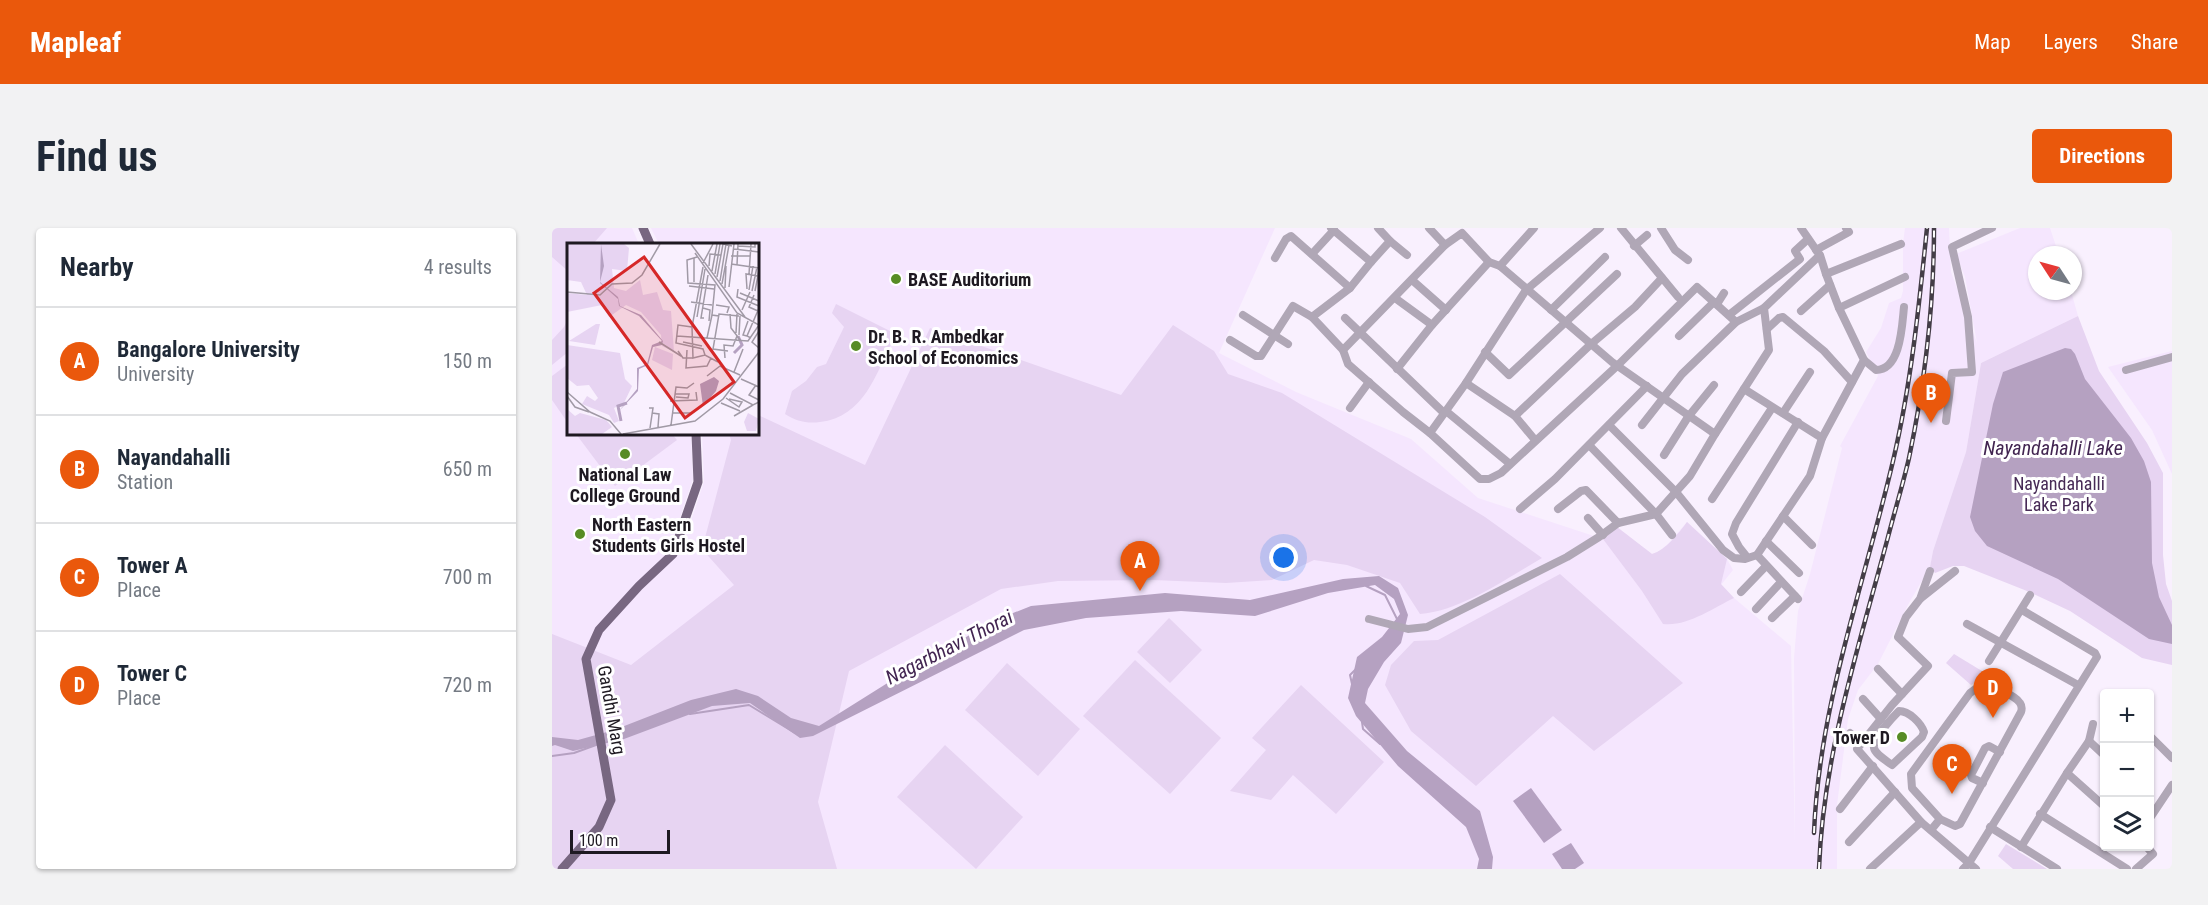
<!DOCTYPE html>
<html lang="en">
<head>
<meta charset="utf-8">
<style>
  body { margin:0; font-family:"Roboto Condensed",sans-serif; background:#f2f2f3; color:#1f2937 }
  .controls { position:absolute; right:18px; bottom:18px; display:grid; overflow:hidden; border-radius:6px; box-shadow:0 2px 4px #0004 }
  .controls button { width:54px; height:54px; display:grid; place-items:center; padding:0; border:0; border-bottom:2px solid #e0e1e3; background:#fff; color:#1f2937; font:30px sans-serif }
  .compass { position:absolute; left:1476px; top:18px; width:54px; height:54px; border-radius:50%; background:#fff; box-shadow:0 2px 4px #0004; rotate:306deg }
  .scale { position:absolute; left:18px; bottom:15px; width:100px; box-sizing:border-box; padding-left:6px; border:3px solid #1e1921; border-top:0; font-size:16px; line-height:21px; white-space:nowrap; color:#1e1921; -webkit-text-stroke:4px #fff; paint-order:stroke }
  .you { position:absolute; left:732px; top:330px; width:21px; height:21px; margin:-15px; border:4px solid #fff; border-radius:50%; background:#1a73e8; box-shadow:0 0 0 9px #1a73e833 }
  .badge { display:grid; place-items:center; width:39px; height:39px; border-radius:50%; background:#ea580c; color:#fff; font-size:20px; font-weight:700 }
  .pin { position:absolute; translate:-50% -50px; filter:drop-shadow(0 2px 3px #0008) }
  .pin::after { content:''; position:absolute; top:32px; width:21px; height:18px; background:inherit; clip-path:polygon(0 0,100% 0,50% 100%) }
  .list { margin:0; padding:0; list-style:none }
  h2 { display:flex; justify-content:space-between; align-items:center; height:78px; margin:0; padding:0 24px; font-size:26px }
  h2 small { font-size:20px; font-weight:400; color:#747a83 }
  .list li { display:grid; grid-template-columns:39px 1fr auto; gap:18px; align-items:center; box-sizing:border-box; height:108px; padding:0 24px; border-top:2px solid #e0e1e3 }
  .list b { display:block; font-size:22px; white-space:nowrap }
  .list p { margin:0; font-size:20px; white-space:nowrap; color:#747a83 }
  .list em { font-size:20px; font-style:normal; color:#747a83 }
  .icon { flex:none; width:33px; height:33px; fill:none; stroke:currentColor; stroke-width:2; stroke-linecap:round; stroke-linejoin:round }
  .map { position:relative; flex:none; width:1620px; height:641px; overflow:hidden; border-radius:6px }
  header { display:flex; align-items:center; gap:36px; box-sizing:border-box; height:84px; padding:0 30px; background:#ea580c; color:#fff }
  header strong { font-size:28px }
  nav { display:flex; gap:33px; margin-inline-start:auto; font-size:21px }
  .intro { display:flex; align-items:center; justify-content:space-between; box-sizing:border-box; height:144px; padding:0 36px }
  h1 { margin:0; font-size:42px }
  .button { padding:15px 27px; border-radius:6px; background:#ea580c; color:#fff; font-size:21px; font-weight:700 }
  main { display:flex; gap:36px; padding:0 36px }
  aside { flex:1; background:#fff; border-radius:6px; box-shadow:0 2px 4px #0004 }
  .map>svg:first-child { display:block }
</style>
</head>
<body>
<header>
<strong>Mapleaf</strong>
<nav><a>Map</a><a>Layers</a><a>Share</a></nav>
</header>
<div class="intro"><h1>Find us</h1><a class="button">Directions</a></div>
<main>
<aside>
<h2>Nearby<small>4 results</small></h2>
<ul class="list">
<li><span class="badge">A</span><div><b>Bangalore University</b><p>University</p></div><em>150 m</em></li>
<li><span class="badge">B</span><div><b>Nayandahalli</b><p>Station</p></div><em>650 m</em></li>
<li><span class="badge">C</span><div><b>Tower A</b><p>Place</p></div><em>700 m</em></li>
<li><span class="badge">D</span><div><b>Tower C</b><p>Place</p></div><em>720 m</em></li>
</ul>
</aside>
<div class="map">
<svg width="1620" height="641" viewBox="0 0 1620 641">
  <rect width="100%" height="100%" fill="#f9f0fe"/>
  <g fill="#f5e6fe">
    <polygon points="0,0 80,0 87,16 16,16 16,206 139,206 141,251 123,304 134,308 152,254 150,206 206,206 206,16 107,16 99,0 723,0 667,125 744,164 859,211 926,270 1051,311 1065,299 1100,326 1106,324 1116,316 1135,294 1175,331 1181,342 1169,357 1182,370 1239,418 1243,617 1242,430 1246,383 1258,346 1290,220 1288,218 1326,148 1314,124 1329,100 1337,75 1349,70 1351,63 1351,16 1353,0 1397,0 1399,44 1425,115 1413,49 1404,26 1468,0 1498,0 1507,27 1485,27 1485,63 1519,63 1526,88 1429,135 1414,224 1381,323 1378,339 1357,375 1326,436 1306,462 1296,491 1285,577 1285,641 0,641"/>
    <polygon points="1620,123 1620,246 1600,202 1556,139"/>
  </g>
  <g fill="#e7d4f2">
    <polygon points="0,0 55,0 41,16 16,16 16,43 0,29"/>
    <path d="M 284,76 L 338,103 L 341,112 C 324,146 312,189 268,194 C 255,196 244,193 233,186 L 240,163 L 254,153 L 265,139 L 274,136 L 292,99 L 280,85 Z"/>
    <polygon points="1526,88 1547,143 1595,215 1611,245 1611,327 1614,356 1620,373 1620,437 1590,430 1518,383 1475,363 1412,338 1401,338 1383,345 1378,339 1381,323 1414,224 1429,135"/>
    <polygon points="16,91 16,124 0,137 0,112 12,99"/>
    <path d="M 621,97 L 662,123 L 676,146 L 730,165 L 933,289 L 990,330 C 955,350 909,383 868,386 L 848,355 L 795,337 L 762,332 L 720,352 L 674,355 L 601,352 L 506,353 L 449,361 L 297,443 L 266,574 L 285,641 L 0,641 L 0,406 L 79,437 L 182,357 L 150,321 L 179,212 L 177,206 L 206,206 L 206,187 L 313,237 L 378,100 L 569,167 Z"/>
    <polygon points="16,136 16,195 0,172 0,148"/>
    <polygon points="24,206 120,206 125,212 63,258"/>
    <path d="M 1135,294 L 1175,331 L 1169,356 L 1182,370 C 1161,380 1135,399 1111,396 L 1090,363 L 1051,311 L 1065,299 L 1100,326 C 1114,322 1126,306 1135,294 Z"/>
    <polygon points="1008,346 1131,455 1042,523 1001,488 924,558 859,503 833,457 839,437 862,413 886,412"/>
    <polygon points="617,390 650,422 618,455 585,424"/>
    <polygon points="1402,426 1448,454 1446,457 1427,452 1419,457 1394,435"/>
    <polygon points="583,432 669,510 618,566 531,488"/>
    <polygon points="455,435 528,501 486,548 413,482"/>
    <polygon points="749,457 832,534 784,586 741,547 719,572 678,563 714,522 700,510"/>
    <polygon points="393,517 471,589 424,641 345,569"/>
    <polygon points="1454,616 1495,641 1461,641 1446,628"/>
  </g>
  <g fill="#b5a1c1">
    <polygon points="1513,120 1519,121 1523,126 1533,151 1579,210 1592,233 1599,254 1600,335 1607,369 1620,397 1620,416 1597,411 1506,351 1435,318 1423,303 1418,289 1441,176 1451,144"/>
    <polygon points="827,348 846,360 856,387 849,415 832,434 816,461 813,475 855,523 928,583 941,629 940,641 925,641 927,631 914,599 846,538 804,488 796,470 805,429 830,409 848,386 842,371 823,357 776,365 703,388 629,383 534,390 472,402 261,508 248,510 198,475 160,478 72,511 21,523 3,517 0,518 0,509 26,512 62,502 139,472 184,461 206,468 239,490 267,498 361,439 446,391 479,378 613,365 698,372 791,351"/>
    <polygon points="979,560 1010,602 992,615 961,573"/>
    <polygon points="1019,615 1032,635 1023,641 1010,641 1000,626"/>
  </g>
  <g fill="none" stroke-linecap="round" stroke-linejoin="round">
    <g stroke="#b5a1c1" stroke-width="2">
      <polyline points="814,358 833,367 845,391"/>
      <polyline points="800,456 798,447 804,441"/>
      <polyline points="138,486 197,477 243,505"/>
      <polyline points="810,494 811,501 828,516"/>
      <polyline points="0,528 22,525 44,517"/>
    </g>
    <g stroke="#b0a7b6" stroke-width="8">
      <polyline points="877,0 893,17 910,5 937,34 948,38 1060,134 1163,206 1217,122 1212,80 1268,27 1274,46 1349,16"/>
      <polyline points="1069,0 1126,69"/>
      <polyline points="1109,0 1123,22 1136,32"/>
      <polyline points="1249,0 1267,26"/>
      <polyline points="838,13 855,27"/>
      <polyline points="893,17 791,122 796,136 851,184 878,205 928,251 937,251 949,245 1066,137 1145,59 1184,94 1212,80"/>
      <polyline points="1082,18 1095,7"/>
      <polyline points="1264,22 1297,4 1294,0"/>
      <polyline points="760,26 782,2"/>
      <polyline points="723,30 734,11 739,8 798,60"/>
      <polyline points="819,34 838,13 826,0"/>
      <polyline points="948,38 982,0"/>
      <polyline points="860,52 894,82"/>
      <polyline points="843,70 880,97"/>
      <polyline points="1165,76 1172,65"/>
      <polyline points="1287,80 1353,49"/>
      <polyline points="999,82 1053,29"/>
      <polyline points="1249,83 1278,57"/>
      <polyline points="691,87 736,116"/>
      <polyline points="1177,87 1248,31 1243,23 1256,11"/>
      <polyline points="760,89 798,60 819,34 779,0"/>
      <polyline points="793,90 892,185"/>
      <polyline points="1215,101 1227,90 1231,89 1272,123 1300,154"/>
      <polyline points="1127,108 1162,74"/>
      <polyline points="678,112 704,128 709,128 741,78 760,89 791,122"/>
      <polyline points="933,124 957,147 1065,46"/>
      <path d="M 1312,132 L 1324,142 C 1349,142 1350,97 1352,79"/>
      <polyline points="845,141 880,97 937,34"/>
      <polyline points="1574,142 1620,129"/>
      <polyline points="914,155 963,188 983,212"/>
      <polyline points="1192,161 1270,210"/>
      <polyline points="798,180 817,154"/>
      <polyline points="894,183 958,236"/>
      <polyline points="1231,185 1258,144"/>
      <polyline points="963,188 1038,117 1083,79 1110,50"/>
      <polyline points="1394,193 1400,145 1420,144 1416,89 1400,19 1440,0"/>
      <polyline points="1057,197 1124,264 1171,322 1182,330 1193,331 1205,327 1258,248 1270,210 1312,132 1287,80 1274,46"/>
      <polyline points="1090,197 1130,146 1184,94"/>
      <polyline points="878,205 914,155 974,62 1048,0"/>
      <polyline points="1037,217 1104,286 1120,307"/>
      <polyline points="1112,227 1136,189 1162,157"/>
      <polyline points="1160,271 1220,180"/>
      <polyline points="968,281 1003,251 1095,158"/>
      <polyline points="1006,281 1029,263 1034,262 1066,295 1104,286 1138,248 1163,206"/>
      <polyline points="1231,288 1260,317"/>
      <polyline points="1036,290 1051,307"/>
      <polyline points="1214,313 1247,345"/>
      <polyline points="1205,327 1246,371"/>
      <polyline points="1195,329 1187,319 1180,306 1184,295 1246,194"/>
      <polyline points="1378,343 1368,371 1354,389 1346,409 1376,438 1340,477 1305,521 1369,594 1424,641"/>
      <polyline points="1189,364 1214,338"/>
      <polyline points="1369,370 1403,343"/>
      <polyline points="1204,381 1229,354"/>
      <polyline points="1220,390 1243,368"/>
      <polyline points="817,391 856,401 875,399 1015,329 1047,309 1066,295"/>
      <polyline points="1415,396 1526,457"/>
      <polyline points="1437,433 1478,367"/>
      <polyline points="1326,441 1350,466"/>
      <polyline points="1311,471 1329,491"/>
      <path d="M 1347,483 C 1357,483 1369,495 1372,504 L 1370,509 L 1340,537 C 1335,533 1323,526 1322,520 C 1320,511 1341,489 1347,483 Z"/>
      <polyline points="1541,496 1537,513 1515,545 1552,578"/>
      <polyline points="1298,505 1310,515"/>
      <polyline points="1598,508 1620,530"/>
      <polyline points="1537,513 1552,527"/>
      <polyline points="1431,555 1420,550 1419,547 1433,520 1437,518 1448,524"/>
      <polyline points="1288,581 1321,538"/>
      <polyline points="1488,586 1575,641"/>
      <polyline points="1598,590 1620,557"/>
      <polyline points="1438,599 1505,641"/>
      <path d="M 1379,602 L 1388,591 L 1360,560 L 1359,546 L 1418,465 L 1429,457 C 1438,457 1463,467 1468,475 C 1470,478 1470,481 1469,484 L 1408,596 L 1403,598 L 1388,591"/>
      <polyline points="1297,614 1343,564"/>
      <polyline points="1469,619 1515,545"/>
      <polyline points="1318,641 1369,594"/>
      <polyline points="1411,641 1417,635 1545,429 1543,425 1470,382"/>
      <polyline points="1584,641 1601,626 1594,618"/>
    </g>
    <g stroke="#786781" stroke-width="9">
      <polyline points="91,0 98,16"/>
      <polyline points="10,641 47,599 59,572 34,431 47,402 87,358 121,326 146,254 144,206"/>
    </g>
    <defs>
      <g id="rail">
        <path d="M 1262,605 C 1267,477 1312,357 1341,233 C 1359,157 1367,78 1375,0"/>
        <path d="M 1267,641 C 1271,527 1307,418 1336,309 C 1343,282 1351,256 1357,230 C 1373,154 1382,77 1382,0"/>
      </g>
    </defs>
    <use href="#rail" stroke="#443e47" stroke-width="4.5"/>
    <use href="#rail" stroke="#fff" stroke-width="2" stroke-dasharray="7" stroke-linecap="butt"/>
  </g>
  <g fill="#578c25" stroke="#fff" stroke-width="2">
    <circle cx="344" cy="51" r="6"/>
    <circle cx="304" cy="118" r="6"/>
    <circle cx="73" cy="226" r="6"/>
    <circle cx="28" cy="306" r="6"/>
    <circle cx="1350" cy="509" r="6"/>
  </g>
  <g text-anchor="middle" dominant-baseline="central" stroke-width="6" stroke-linejoin="round" paint-order="stroke">
    <g font-size="18" font-weight="bold" fill="#1e1921" stroke="#fff" text-anchor="start">
      <text x="356" y="51">BASE Auditorium</text>
      <text x="316" y="108">Dr. B. R. Ambedkar<tspan x="316" dy="21">School of Economics</tspan></text>
      <text x="73" y="246" text-anchor="middle">National Law<tspan x="73" dy="21">College Ground</tspan></text>
      <text x="40" y="296">North Eastern<tspan x="40" dy="21">Students Girls Hostel</tspan></text>
      <text x="1338" y="509" text-anchor="end">Tower D</text>
    </g>
    <g font-size="18" fill="#472a56" stroke="#fff">
      <text x="1507" y="255">Nayandahalli<tspan x="1507" dy="21">Lake Park</tspan></text>
    </g>
    <g font-size="18" fill="#1e1921" stroke="#fff">
      <text transform="translate(60 482) rotate(80)">Gandhi Marg</text>
    </g>
    <g font-size="20" font-style="italic" fill="#422551" stroke="#fff">
      <text x="1501" y="220">Nayandahalli Lake</text>
      <text transform="translate(397 419) rotate(-27)">Nagarbhavi Thorai</text>
    </g>
  </g>
  <g transform="translate(15 15)">
    <rect width="192" height="192" fill="#f9f0fe"/>
    <path d="M 0,1 L 57,1 L 62,5 L 60,28 L 45,26 L 47,45 L 59,48 L 73,37 L 76,52 L 90,49 L 96,67 L 104,68 L 107,109 L 95,103 L 94,92 L 74,69 L 59,62 L 42,74 L 35,62 L 0,69 L 0,50 L 20,52 L 14,39 L 0,37 ZM 29,81 L 33,81 L 28,102 L 2,98 ZM 0,102 L 53,110 L 58,136 L 65,143 L 57,160 L 47,165 L 52,178 L 47,180 L 42,172 L 15,161 L 20,153 L 28,158 L 31,155 L 22,142 L 10,143 L 0,135 ZM 88,104 L 106,111 L 105,127 L 85,117 ZM 0,166 L 8,173 L 13,170 L 39,177 L 45,184 L 35,191 L 0,191 ZM 181,170 L 192,176 L 189,188 L 180,188 L 177,179 Z" fill="#e7d4f2"/>
    <path d="M 34,1 L 37,23 L 33,39 L 51,54 L 53,63 L 74,72 L 96,98 L 95,102 L 86,104 L 81,122 L 72,126 L 71,148 L 52,168 L 63,191 L 52,168 L 70,146 L 70,125 L 80,121 L 85,102 L 95,98 L 72,73 L 52,63 L 51,56 L 33,40 ZM 147,134 L 152,138 L 149,148 L 136,163 L 133,141 Z" fill="#b5a1c1"/>
    <path fill="none" stroke="#b5a1c1" stroke-width="3" d="M 167,110 L 175,102 L 171,93M 54,178 L 51,163 L 60,160"/>
    <path fill="none" stroke="#a19aa6" stroke-width="1.5" d="M 124,1 L 178,74M 171,3 L 188,4 L 188,1M 167,6 L 192,9M 164,13 L 183,13M 130,14 L 120,17 L 121,40 L 148,42 L 145,72 L 152,73M 127,15 L 127,39M 136,20 L 146,1M 164,21 L 192,25M 170,22 L 171,1M 142,23 L 143,11 L 154,12M 136,24 L 125,84 L 126,115 L 138,112 L 151,119M 145,28 L 150,1M 148,31 L 153,1M 182,31 L 184,1M 150,34 L 156,1 L 165,3M 153,38 L 159,1M 155,41 L 162,2M 122,43 L 147,46M 162,44 L 167,1M 158,45 L 159,23M 171,46 L 170,54 L 192,63M 180,46 L 179,31 L 192,33M 182,47 L 186,23M 185,48 L 190,24M 188,48 L 192,27M 0,49 L 33,52 L 45,41 L 65,40 L 75,32 L 93,1M 173,50 L 192,58M 187,52 L 182,64 L 191,68M 124,59 L 145,62M 149,62 L 162,64 L 160,70M 136,65 L 143,67 L 142,78M 175,67 L 183,49M 163,71 L 164,85 L 174,98M 130,74 L 138,26M 137,75 L 134,75 L 141,32M 125,84 L 111,82 L 109,100 L 136,106 L 138,112M 192,88 L 185,99 L 192,105M 169,90 L 170,71M 172,92 L 173,73M 110,93 L 181,98 L 192,82 L 170,70 L 128,10M 180,93 L 176,92 L 181,78M 140,95 L 145,72M 184,95 L 180,93 L 192,65M 92,99 L 114,113M 116,99 L 135,103M 120,107 L 119,125 L 140,123 L 144,115M 111,108 L 116,115 L 126,115M 161,108 L 146,106 L 152,71 L 172,73M 158,115 L 157,102 L 166,103 L 170,93M 167,129 L 176,106M 140,133 L 153,123 L 173,132M 174,136 L 192,144M 189,142 L 182,152 L 192,157M 0,149 L 23,169 L 43,178 L 54,191M 163,150 L 186,162 L 192,159M 108,151 L 122,151 L 121,155 L 109,154M 0,153 L 8,164 L 22,169M 159,155 L 172,164 L 175,159 L 162,156M 103,158 L 130,157 L 129,149M 154,160 L 173,168M 82,165 L 86,165 L 83,185M 85,170 L 92,171 L 91,184M 105,170 L 126,170M 167,173 L 186,162M 104,182 L 109,144 L 120,145 L 127,140M 56,191 L 128,178 L 156,156 L 192,109"/>
    <path fill="#d62828" fill-opacity="0.15" stroke="#d62828" stroke-width="3" d="M 77,14 L 167,139 L 118,175 L 27,50 Z"/>
    <rect width="192" height="192" fill="none" stroke="#1e1921" stroke-width="3"/>
  </g>
</svg>
<div class="controls">
<button>+</button>
<button>−</button>
<button><svg class="icon" aria-label="layers" viewBox="0 0 24 24"><path d="M12 4l9 5-9 5-9-5zM3 14l9 5 9-5"/></svg></button>
</div>
<svg class="compass" viewBox="-18 -18 36 36"><path d="M0-13l5 13h-10z" fill="#e53935"/><path d="M0 13l5-13h-10z" fill="#747a83"/></svg>
<div class="scale">100 m</div>
<div class="you"></div>
<div class="pin badge" style="left:588px;top:363px">A</div>
<div class="pin badge" style="left:1379px;top:195px">B</div>
<div class="pin badge" style="left:1400px;top:566px">C</div>
<div class="pin badge" style="left:1441px;top:490px">D</div>
</div>
</main>
</body>
</html>
